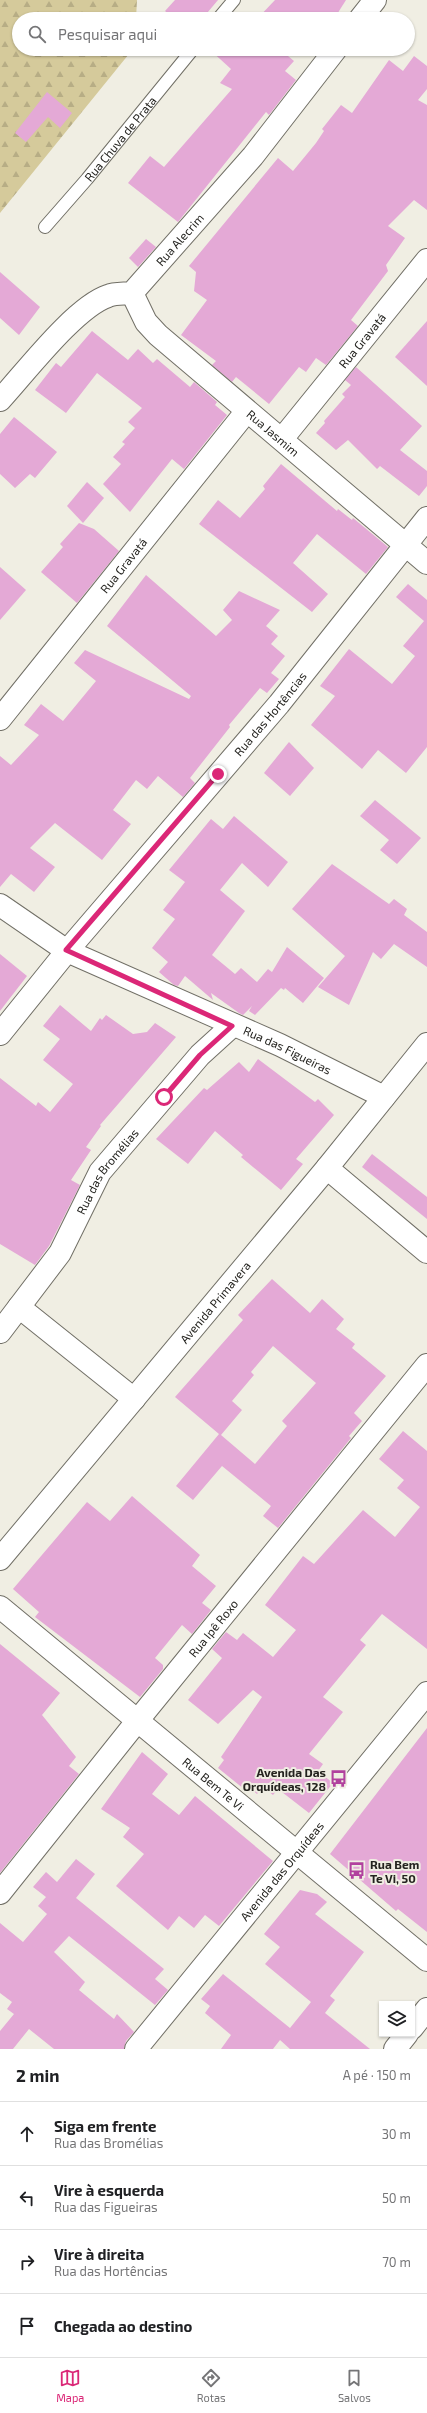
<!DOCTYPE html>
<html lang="pt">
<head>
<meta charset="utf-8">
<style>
  body { margin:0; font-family:"Exo 2",sans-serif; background:#f6f6f6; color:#202124 }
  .controls { position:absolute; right:12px; bottom:12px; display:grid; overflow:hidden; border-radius:0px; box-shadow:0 1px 3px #0004 }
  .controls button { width:36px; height:36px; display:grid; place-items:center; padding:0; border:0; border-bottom:1px solid #e0e0e0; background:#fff; color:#202124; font:20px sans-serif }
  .stop { position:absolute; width:12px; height:12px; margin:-9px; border:3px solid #db2777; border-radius:50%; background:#fff }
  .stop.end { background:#db2777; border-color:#fff; box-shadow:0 1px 4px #0008 }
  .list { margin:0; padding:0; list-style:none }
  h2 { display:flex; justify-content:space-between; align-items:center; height:52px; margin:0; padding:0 16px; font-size:17px }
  h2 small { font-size:13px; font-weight:400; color:#757577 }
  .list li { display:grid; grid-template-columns:26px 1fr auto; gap:12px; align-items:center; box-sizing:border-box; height:64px; padding:0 16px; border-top:1px solid #e0e0e0 }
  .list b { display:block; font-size:15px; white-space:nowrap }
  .list p { margin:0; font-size:13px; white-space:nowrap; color:#757577 }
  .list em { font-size:13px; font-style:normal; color:#757577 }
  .icon { flex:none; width:22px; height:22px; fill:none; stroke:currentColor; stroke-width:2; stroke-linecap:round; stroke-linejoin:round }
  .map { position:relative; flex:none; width:427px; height:2049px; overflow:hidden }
  .search { position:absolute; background:#fff; box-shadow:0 1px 3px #0004; left:12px; right:12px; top:12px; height:44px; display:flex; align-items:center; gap:10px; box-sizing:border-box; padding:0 14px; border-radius:22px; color:#757577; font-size:15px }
  .sheet { height:308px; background:#fff }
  nav { display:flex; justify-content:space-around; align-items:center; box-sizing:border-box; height:56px; border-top:1px solid #e0e0e0; background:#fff; font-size:11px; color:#757577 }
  nav a { display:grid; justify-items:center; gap:2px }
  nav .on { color:#db2777 }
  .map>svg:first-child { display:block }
</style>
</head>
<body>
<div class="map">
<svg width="427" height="2049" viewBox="0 0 427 2049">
  <defs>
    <pattern id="forest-firs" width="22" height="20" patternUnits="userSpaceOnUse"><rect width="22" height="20" fill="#d5ca9b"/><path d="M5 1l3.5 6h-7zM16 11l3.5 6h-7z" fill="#b7ad85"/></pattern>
  </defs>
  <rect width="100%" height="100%" fill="#f0eee3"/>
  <polygon fill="url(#forest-firs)" points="0,0 137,0 136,19 19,19 19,49 133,49 0,213"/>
  <g fill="#e4a9d6" fill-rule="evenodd">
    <polygon points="175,0 218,0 202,19 175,19 165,11"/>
    <polygon points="275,0 346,0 334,19 257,19"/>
    <polygon points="209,49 295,49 288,56 294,61 285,71 296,80 269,115 266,112 178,222 128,183 150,156 164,167 232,89 220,83 231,69"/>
    <polygon points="414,56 427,66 427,89 418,100 427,105 427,210 414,200 388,226 405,238 386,265 388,271 351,320 358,326 326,365 316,358 306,372 299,367 269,404 236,377 232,382 212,365 216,361 181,335 207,300 194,291 196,272 189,266 278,158 293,171 316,143 324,131 322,129 341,105 352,113 389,60 403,71"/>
    <polygon points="47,92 72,113 60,128 48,117 26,142 15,133"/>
    <polygon points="146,239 156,247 138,267 129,258"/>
    <polygon points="0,272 40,307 19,335 0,318"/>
    <polygon points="427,321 427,386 395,357"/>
    <polygon points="92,331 128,360 138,349 153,363 157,359 190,387 194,382 217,402 215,405 227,415 184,469 172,459 130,512 103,484 121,464 113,457 125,444 122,442 135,428 128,422 142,408 97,373 66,413 35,390 56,363 61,367"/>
    <polygon points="356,367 422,426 400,450 427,471 427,486 419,496 380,466 377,469 348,440 336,450 316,433 325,423 324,421 345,397 342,394 351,385 345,380"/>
    <polygon points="14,417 57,452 35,478 30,474 15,488 0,474 0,434"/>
    <polygon points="281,464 337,511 338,509 352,520 353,518 388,547 366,574 317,534 293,563 328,594 312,612 199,524 218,500 240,518 265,489 263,486"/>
    <polygon points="87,482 104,498 83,523 67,506"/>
    <polygon points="79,523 94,529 119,551 77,603 41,572 63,547 60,544"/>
    <polygon points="0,567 26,590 0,620"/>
    <polygon points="146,575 216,636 232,620 223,610 239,591 280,610 266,626 278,636 271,644 285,656 271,673 279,679 267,693 260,688 229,725 230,727 190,778 195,783 183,797 158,776 147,789 136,780 113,810 131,824 102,860 55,823 30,848 55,867 34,892 11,874 0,887 0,756 11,765 39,735 24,725 41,704 63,721 96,681 74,663 85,650 189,699 191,696 107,626"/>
    <polygon points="408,584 427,600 427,747 406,773 378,750 362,769 311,725 335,696 320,686 349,649 392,684 415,656 403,646 424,621 396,597"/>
    <polygon points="289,742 314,768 290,796 264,773"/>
    <polygon points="375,800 421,838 397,864 380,850 389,840 360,816"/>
    <polygon points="234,816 288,862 268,887 242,863 220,890 245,911 212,955 235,974 241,968 257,982 268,969 272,972 287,947 324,978 303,1003 285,988 284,990 281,988 255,1015 249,1011 252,1006 243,1015 239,1013 211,993 213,1000 185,976 178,986 174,985 159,972 168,962 152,948 175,919 163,910 185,882 169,870 211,819 223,829"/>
    <polygon points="332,864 389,904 394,899 407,909 404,915 427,932 427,967 394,944 381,959 373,952 349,1005 318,987 345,956 292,909"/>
    <polygon points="0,954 27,976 0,1011"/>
    <polygon points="60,1005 91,1031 100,1018 102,1020 106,1015 133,1034 147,1032 155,1023 176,1037 100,1125 101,1126 86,1147 91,1150 71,1180 80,1185 49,1246 35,1265 0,1244 0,1078 36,1106 38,1102 50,1112 73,1084 43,1060 60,1039 43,1026"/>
    <polygon points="258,1059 315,1102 318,1099 334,1115 296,1159 303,1164 281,1190 241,1157 243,1155 215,1131 188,1164 156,1139 204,1088 207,1090 239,1062 249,1072"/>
    <polygon points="372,1154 427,1197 427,1219 362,1167"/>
    <path d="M 272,1279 L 310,1313 L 322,1299 L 344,1319 L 336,1329 L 355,1344 L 352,1348 L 386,1376 L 354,1413 L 362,1421 L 349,1436 L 351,1438 L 278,1528 L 263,1516 L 271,1506 L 222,1466 L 193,1500 L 176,1486 L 219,1434 L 175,1397 L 243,1320 L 238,1315 ZM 273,1346 L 316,1383 L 282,1421 L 287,1426 L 255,1464 L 221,1435 L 242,1410 L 232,1401 L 254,1375 L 251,1372 Z"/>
    <polygon points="403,1431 427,1451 427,1649 382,1614 360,1640 366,1645 323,1697 343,1712 309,1754 323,1764 318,1771 333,1783 309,1813 278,1789 273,1795 263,1787 257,1794 247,1786 244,1789 218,1768 224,1760 221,1757 262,1697 253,1690 218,1724 188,1700 222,1658 212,1649 226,1632 237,1640 243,1633 273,1657 296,1630 265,1605 303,1556 314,1564 363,1510 395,1537 420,1507 397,1488 404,1480 379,1459"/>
    <polygon points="132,1496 200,1555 192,1566 216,1586 202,1603 211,1610 192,1634 182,1625 155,1658 163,1665 163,1669 140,1697 35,1617 39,1612 13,1589 87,1502 110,1521"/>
    <polygon points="0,1644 60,1693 42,1715 76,1757 69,1766 79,1774 0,1873"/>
    <polygon points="427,1728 427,1932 398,1909 396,1911 330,1854"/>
    <polygon points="142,1752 168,1774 152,1794 179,1815 195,1796 273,1861 219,1926 205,1915 194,1928 179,1916 168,1930 116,1886 144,1854 123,1837 130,1828 101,1809"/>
    <polygon points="76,1859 95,1874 76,1898 164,1969 155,1979 168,1990 155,2005 69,1936 54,1952 85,1982 79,1990 114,2019 117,2014 134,2032 126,2041 124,2049 54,2049 29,2029 13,2049 0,2049 0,2031 14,2014 7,2009 12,2002 0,1993 0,1923 23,1942 47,1914 38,1906 46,1897 33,1887 46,1872 57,1882"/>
    <polygon points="300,1890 317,1894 327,1902 315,1914 364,1952 330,1996 335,2000 325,2013 370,2049 290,2049 280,2040 273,2049 221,2049 231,2035 205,2013 210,2006 201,1999 223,1974 290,2028 311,2002 265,1964 280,1947 264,1934"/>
  </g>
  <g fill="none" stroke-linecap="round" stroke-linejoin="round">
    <defs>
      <g id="lane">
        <polyline points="218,19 234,0"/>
        <path id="s1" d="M 45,227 L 87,179 L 193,49"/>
      </g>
      <g id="street">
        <polyline points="360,19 375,0"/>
        <path id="s2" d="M 132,293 L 146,322 L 158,335 L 427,563"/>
        <path id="s3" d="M 0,400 C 25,373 75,307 108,296 C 115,293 124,294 132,293 L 253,156 L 336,49"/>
        <path id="s4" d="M 282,439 L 427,260"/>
        <path id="s5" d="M 0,719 L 246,412"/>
        <path id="s6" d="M 0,905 L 67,951 L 280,1045 L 384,1097"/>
        <path id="s7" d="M 0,1034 L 67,951 L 279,704 L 427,518"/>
        <polyline points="327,1168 427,1252"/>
        <polyline points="19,1307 134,1399"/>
        <path id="s8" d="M 0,1332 L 60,1253 L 100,1172 L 200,1055 L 233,1025"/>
        <path id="s9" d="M 0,1559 L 327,1168 L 427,1044"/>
        <path id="s10" d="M 0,1607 L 427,1960"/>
        <path id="s11" d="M 0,1893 L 138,1720 L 427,1365"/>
        <polyline points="412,2028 427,2009"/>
        <polyline points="395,2049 407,2034"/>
      </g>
      <g id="secondary">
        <path id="s12" d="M 136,2049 L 427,1693"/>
      </g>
    </defs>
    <use href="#lane" stroke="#716f66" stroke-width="14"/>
    <use href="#street" stroke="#716f66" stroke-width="24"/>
    <use href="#secondary" stroke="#716f66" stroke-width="24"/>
    <use href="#lane" stroke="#fff" stroke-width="12"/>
    <use href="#street" stroke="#fff" stroke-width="22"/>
    <use href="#secondary" stroke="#fff" stroke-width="22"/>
  </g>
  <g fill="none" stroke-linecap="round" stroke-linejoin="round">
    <polyline stroke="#db2777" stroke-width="5" points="164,1097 200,1055 232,1026 66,950 218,774"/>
  </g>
  <defs>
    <symbol id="bus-bare" viewBox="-9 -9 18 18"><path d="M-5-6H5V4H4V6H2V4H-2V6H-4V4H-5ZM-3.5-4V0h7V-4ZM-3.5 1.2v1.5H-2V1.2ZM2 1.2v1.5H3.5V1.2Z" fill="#b1419e" stroke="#f0eee3" stroke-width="2.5" paint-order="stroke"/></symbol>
  </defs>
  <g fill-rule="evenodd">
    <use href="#bus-bare" x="326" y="1766" width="25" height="25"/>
    <use href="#bus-bare" x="344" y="1858" width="25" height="25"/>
  </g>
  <g text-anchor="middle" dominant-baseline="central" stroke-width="4" stroke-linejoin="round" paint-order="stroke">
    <g font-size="12" fill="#24231f" stroke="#f0eee3">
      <text stroke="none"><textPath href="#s1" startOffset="116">Rua Chuva de Prata</textPath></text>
      <text stroke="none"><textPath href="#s3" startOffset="247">Rua Alecrim</textPath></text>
      <text stroke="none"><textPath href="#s4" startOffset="127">Rua Gravatá</textPath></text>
      <text stroke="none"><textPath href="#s2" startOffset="201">Rua Jasmim</textPath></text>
      <text stroke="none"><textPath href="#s5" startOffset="197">Rua Gravatá</textPath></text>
      <text stroke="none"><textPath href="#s7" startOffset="419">Rua das Hortências</textPath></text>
      <text stroke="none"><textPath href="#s6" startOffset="323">Rua das Figueiras</textPath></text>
      <text stroke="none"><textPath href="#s8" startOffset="194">Rua das Bromélias</textPath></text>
      <text stroke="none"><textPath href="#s9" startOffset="335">Avenida Primavera</textPath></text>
      <text stroke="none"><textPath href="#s11" startOffset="340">Rua Ipê Roxo</textPath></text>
      <text stroke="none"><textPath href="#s10" startOffset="277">Rua Bem Te Vi</textPath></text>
      <text stroke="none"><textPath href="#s12" startOffset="230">Avenida das Orquídeas</textPath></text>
    </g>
    <g font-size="12" font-weight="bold" fill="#24231f" stroke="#f0eee3" text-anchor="end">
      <text x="326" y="1772">Avenida Das<tspan x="326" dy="14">Orquídeas, 128</tspan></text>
      <text x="370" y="1864" text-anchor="start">Rua Bem<tspan x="370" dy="14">Te Vi, 50</tspan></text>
    </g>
  </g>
</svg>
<div class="controls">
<button><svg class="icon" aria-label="layers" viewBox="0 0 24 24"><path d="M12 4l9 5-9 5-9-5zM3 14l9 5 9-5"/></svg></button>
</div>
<div class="stop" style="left:164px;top:1097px"></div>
<div class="stop end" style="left:218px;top:774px"></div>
<div class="search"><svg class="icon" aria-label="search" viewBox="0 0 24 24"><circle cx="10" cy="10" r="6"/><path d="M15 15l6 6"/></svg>Pesquisar aqui</div>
</div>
<section class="sheet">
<h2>2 min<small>A pé · 150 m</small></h2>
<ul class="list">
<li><svg class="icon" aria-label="ahead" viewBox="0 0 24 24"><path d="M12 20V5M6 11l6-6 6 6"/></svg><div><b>Siga em frente</b><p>Rua das Bromélias</p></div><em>30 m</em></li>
<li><svg class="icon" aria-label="left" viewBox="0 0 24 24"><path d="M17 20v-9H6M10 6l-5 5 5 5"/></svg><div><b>Vire à esquerda</b><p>Rua das Figueiras</p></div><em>50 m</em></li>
<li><svg class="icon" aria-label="right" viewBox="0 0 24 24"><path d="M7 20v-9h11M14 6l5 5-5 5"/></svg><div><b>Vire à direita</b><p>Rua das Hortências</p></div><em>70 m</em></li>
<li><svg class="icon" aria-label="arrive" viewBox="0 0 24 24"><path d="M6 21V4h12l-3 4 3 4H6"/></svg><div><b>Chegada ao destino</b></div></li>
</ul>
</section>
<nav>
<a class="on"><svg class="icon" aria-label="map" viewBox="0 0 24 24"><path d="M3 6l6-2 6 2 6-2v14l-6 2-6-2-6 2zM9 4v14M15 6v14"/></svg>Mapa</a>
<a><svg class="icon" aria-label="directions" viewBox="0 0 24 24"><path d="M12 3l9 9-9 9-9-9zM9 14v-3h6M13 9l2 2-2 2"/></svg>Rotas</a>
<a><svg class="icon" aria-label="saved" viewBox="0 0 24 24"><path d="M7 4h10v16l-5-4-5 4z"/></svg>Salvos</a>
</nav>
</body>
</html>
